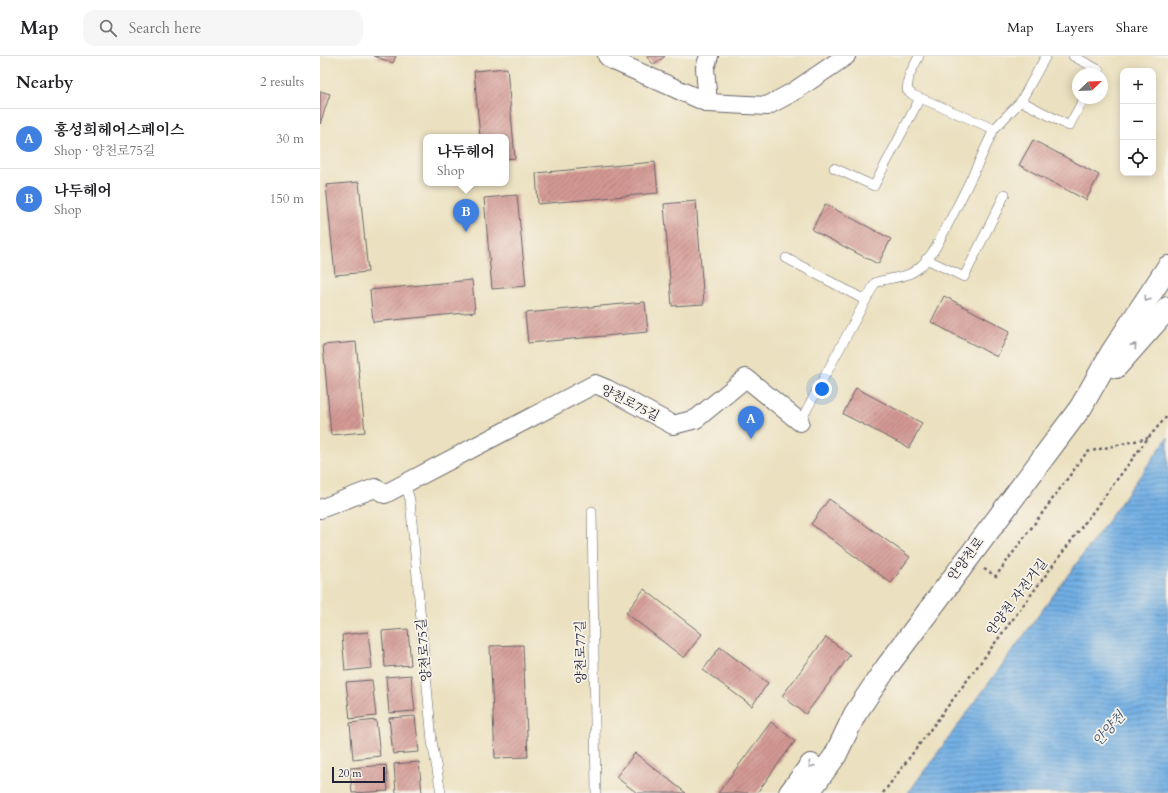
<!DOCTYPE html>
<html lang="en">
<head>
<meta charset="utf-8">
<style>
  body { margin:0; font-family:Cardo,"Noto Serif KR",serif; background:#f6f6f6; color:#202124 }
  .controls { position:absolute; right:12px; top:12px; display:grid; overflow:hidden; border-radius:8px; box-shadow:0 2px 10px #0003 }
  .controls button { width:36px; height:36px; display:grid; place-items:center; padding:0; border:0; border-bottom:1px solid #e0e0e0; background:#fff; color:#202124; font:20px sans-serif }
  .compass { position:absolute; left:752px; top:12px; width:36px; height:36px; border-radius:50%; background:#fff; box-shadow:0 2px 10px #0003; rotate:67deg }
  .scale { position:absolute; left:12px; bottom:10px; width:53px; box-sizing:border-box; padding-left:4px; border:2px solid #22223b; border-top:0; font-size:11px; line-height:14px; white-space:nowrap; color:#22223b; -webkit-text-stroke:3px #f7f3e8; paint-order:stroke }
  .you { position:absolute; left:502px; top:333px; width:14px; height:14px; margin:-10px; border:3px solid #fff; border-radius:50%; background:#1a73e8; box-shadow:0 0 0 6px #1a73e833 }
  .badge { display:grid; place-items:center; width:26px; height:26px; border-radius:50%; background:#db2777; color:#fff; font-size:13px; font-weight:700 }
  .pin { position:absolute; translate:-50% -33px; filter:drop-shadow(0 1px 2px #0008) }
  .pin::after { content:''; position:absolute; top:21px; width:14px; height:12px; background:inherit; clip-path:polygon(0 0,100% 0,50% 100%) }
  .popup { position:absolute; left:103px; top:78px; width:86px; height:52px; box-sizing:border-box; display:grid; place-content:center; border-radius:8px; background:#fff; filter:drop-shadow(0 1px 3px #0005); font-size:13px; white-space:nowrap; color:#757577 }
  .popup b { font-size:15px; color:#202124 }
  .popup::after { content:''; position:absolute; left:50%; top:100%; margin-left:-8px; border:8px solid transparent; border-top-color:#fff }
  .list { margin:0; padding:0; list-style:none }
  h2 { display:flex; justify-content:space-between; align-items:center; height:52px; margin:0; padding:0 16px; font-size:17px }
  h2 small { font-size:13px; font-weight:400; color:#757577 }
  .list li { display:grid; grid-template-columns:26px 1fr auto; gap:12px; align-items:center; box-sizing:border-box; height:60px; padding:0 16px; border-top:1px solid #e0e0e0 }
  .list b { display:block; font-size:15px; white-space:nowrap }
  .list p { margin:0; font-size:13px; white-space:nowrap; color:#757577 }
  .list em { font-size:13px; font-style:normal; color:#757577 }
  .icon { flex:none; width:22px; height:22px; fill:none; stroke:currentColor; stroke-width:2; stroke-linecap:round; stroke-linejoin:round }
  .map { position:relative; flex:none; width:848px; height:737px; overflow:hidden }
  header { display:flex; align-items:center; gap:24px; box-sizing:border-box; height:56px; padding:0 20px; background:#fff; border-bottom:1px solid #e0e0e0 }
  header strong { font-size:19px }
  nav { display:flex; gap:22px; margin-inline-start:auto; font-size:14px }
  .search { width:280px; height:36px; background:#f6f6f6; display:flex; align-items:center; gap:10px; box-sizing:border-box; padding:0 14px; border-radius:12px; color:#757577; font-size:15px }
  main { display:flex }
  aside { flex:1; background:#fff }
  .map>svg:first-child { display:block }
</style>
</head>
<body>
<header>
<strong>Map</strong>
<div class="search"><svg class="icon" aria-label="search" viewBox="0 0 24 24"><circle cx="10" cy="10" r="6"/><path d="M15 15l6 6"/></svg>Search here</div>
<nav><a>Map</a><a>Layers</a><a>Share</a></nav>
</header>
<main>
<aside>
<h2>Nearby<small>2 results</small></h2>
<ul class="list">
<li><span class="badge" style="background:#3f7fe0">A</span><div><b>홍성희헤어스페이스</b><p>Shop · 양천로75길</p></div><em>30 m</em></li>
<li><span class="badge" style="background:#3f7fe0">B</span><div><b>나두헤어</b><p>Shop</p></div><em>150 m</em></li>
</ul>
</aside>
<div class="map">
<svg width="848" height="737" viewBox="0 0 848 737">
  <defs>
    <pattern id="water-rules" width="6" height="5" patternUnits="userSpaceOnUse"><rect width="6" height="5" fill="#71aee3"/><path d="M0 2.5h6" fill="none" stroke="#5c8db9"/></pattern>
    <pattern id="building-hatch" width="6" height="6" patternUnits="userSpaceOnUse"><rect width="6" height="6" fill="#d39893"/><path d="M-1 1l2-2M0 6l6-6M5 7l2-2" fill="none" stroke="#ab7c79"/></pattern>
  </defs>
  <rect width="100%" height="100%" fill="#f7f3e8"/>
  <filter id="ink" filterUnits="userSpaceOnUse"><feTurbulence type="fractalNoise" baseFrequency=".025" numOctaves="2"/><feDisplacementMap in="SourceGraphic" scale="8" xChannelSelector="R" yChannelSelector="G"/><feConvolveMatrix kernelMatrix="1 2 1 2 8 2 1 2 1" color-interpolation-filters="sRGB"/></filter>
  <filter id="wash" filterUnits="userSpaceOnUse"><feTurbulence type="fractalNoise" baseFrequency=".012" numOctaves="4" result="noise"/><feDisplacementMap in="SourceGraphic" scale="16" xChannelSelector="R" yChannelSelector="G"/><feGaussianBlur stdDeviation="0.9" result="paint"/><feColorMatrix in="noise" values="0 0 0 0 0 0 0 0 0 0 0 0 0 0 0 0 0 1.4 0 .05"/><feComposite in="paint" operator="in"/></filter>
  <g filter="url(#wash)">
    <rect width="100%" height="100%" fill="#ebe0bf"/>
    <polygon fill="url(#water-rules)" stroke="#4a688f" points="848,381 848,737 588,737 776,481"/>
    <g id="blocks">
      <g fill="url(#building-hatch)">
        <polygon points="54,0 76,0 73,7"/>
        <polygon points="326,0 345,0 334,9"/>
        <polygon points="187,12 195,102 186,103 186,81 160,81 154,15"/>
        <polygon points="0,35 10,38 0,68"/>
        <polygon points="713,84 779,119 766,144 699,109"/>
        <polygon points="335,106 338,137 218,148 216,117"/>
        <polygon points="39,126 48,216 15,219 6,129"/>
        <polygon points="197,139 206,230 172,233 164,142"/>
        <polygon points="376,145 384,248 352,250 344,148"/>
        <polygon points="505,148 571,183 558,208 492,174"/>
        <polygon points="152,224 155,256 53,266 50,234"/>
        <polygon points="624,240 690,275 677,301 611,266"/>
        <polygon points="325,246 328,276 208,287 205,257"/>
        <polygon points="36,286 45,376 11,379 3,289"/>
        <polygon points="536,332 602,367 589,392 523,358"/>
        <polygon points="509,443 590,501 571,527 491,468"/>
        <polygon points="324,533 382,578 364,602 306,557"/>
        <polygon points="88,573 91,609 65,611 62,575"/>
        <polygon points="48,576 52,612 25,615 22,579"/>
        <polygon points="506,581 530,599 486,658 462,640"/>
        <polygon points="203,589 208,701 175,702 170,590"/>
        <polygon points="400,591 448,627 432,650 383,614"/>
        <polygon points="91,619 95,655 69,657 66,621"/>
        <polygon points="52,624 56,660 30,663 26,626"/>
        <polygon points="95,660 99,696 73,698 69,662"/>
        <polygon points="56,664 60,700 33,703 30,667"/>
        <polygon points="451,666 475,685 437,737 398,737"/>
        <polygon points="315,697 366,737 317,737 296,721"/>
        <polygon points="99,706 102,737 76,737 74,708"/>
        <polygon points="66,709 68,735 32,737 30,712"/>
      </g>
    </g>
  </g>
  <g filter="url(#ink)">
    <use href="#blocks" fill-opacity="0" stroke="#686469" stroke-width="1"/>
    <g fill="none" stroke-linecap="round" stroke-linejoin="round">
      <defs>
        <g id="service">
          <polyline points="753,0 779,14 777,18"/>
          <polyline points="701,45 749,70 764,42"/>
          <polyline points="674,73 701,45 726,0"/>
          <polyline points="514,112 554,130 600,42"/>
          <polyline points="466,202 545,244"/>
          <polyline points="606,203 644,221 685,138"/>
          <path d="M 480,366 L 555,227 C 567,221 582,223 593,216 C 611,205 621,182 630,164 C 646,134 660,104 674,73 L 593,39 L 587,34 L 589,20 L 599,0"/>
          <polyline points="85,427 90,444 112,685 121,737"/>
          <polyline points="272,455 276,737"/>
        </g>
        <g id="minor">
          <polyline points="287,0 292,4 388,47 447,50 473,36 526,0"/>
          <polyline points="388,47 385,12 389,0"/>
          <polyline points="0,453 55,432 65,438 275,328 287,333 353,369 376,363 426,322 480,366"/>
        </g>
        <g id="secondary">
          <polyline points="470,737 491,709"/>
          <polyline points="488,737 515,700 535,658 566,612 761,351"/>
        </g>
        <g id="trunk">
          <polyline points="796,311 848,252"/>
          <polyline points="761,351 792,296 848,211"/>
        </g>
      </defs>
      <use href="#service" stroke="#686469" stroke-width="10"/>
      <use href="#minor" stroke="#686469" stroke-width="20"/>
      <use href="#secondary" stroke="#686469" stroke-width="24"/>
      <use href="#trunk" stroke="#686469" stroke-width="24"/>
      <g stroke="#686469" stroke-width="2.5" stroke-dasharray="3 3" stroke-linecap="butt">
        <polyline points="664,513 676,520 767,396 828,382"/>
        <polyline points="563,737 828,382 848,359"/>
      </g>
      <use href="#service" stroke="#fff" stroke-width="9"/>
      <use href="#minor" stroke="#fff" stroke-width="18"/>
      <use href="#secondary" stroke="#fff" stroke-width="22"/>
      <use href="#trunk" stroke="#fff" stroke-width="22"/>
    </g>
    <defs><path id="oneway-chevron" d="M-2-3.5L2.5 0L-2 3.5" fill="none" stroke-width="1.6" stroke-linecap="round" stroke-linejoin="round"/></defs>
    <g stroke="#9c9ca7">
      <use href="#oneway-chevron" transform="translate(827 243) rotate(123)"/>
      <use href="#oneway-chevron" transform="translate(814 290) rotate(-49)"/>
      <use href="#oneway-chevron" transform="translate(491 709) rotate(127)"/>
    </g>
  </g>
  <g text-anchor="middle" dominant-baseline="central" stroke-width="3.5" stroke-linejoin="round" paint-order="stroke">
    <g font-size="13" fill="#22223b" stroke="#f7f3e8">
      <text transform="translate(310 347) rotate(27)">양천로75길</text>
      <text transform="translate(646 503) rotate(-53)">안양천로</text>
      <text transform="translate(697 541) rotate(-53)">안양천 자전거길</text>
      <text transform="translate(104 594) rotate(-95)">양천로75길</text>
      <text transform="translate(261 596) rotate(-91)">양천로77길</text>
    </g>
    <g font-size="14" font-style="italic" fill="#3e5376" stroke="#f7f3e8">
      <text transform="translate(789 673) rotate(-48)">안양천</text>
    </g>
  </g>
</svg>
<div class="controls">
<button>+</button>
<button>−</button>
<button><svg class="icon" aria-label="locate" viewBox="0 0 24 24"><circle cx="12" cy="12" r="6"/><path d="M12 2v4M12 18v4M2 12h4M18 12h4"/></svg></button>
</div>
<svg class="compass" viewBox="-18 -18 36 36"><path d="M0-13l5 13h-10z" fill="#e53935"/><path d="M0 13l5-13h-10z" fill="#757577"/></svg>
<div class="scale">20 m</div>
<div class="you"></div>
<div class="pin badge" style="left:431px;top:383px;background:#3f7fe0">A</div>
<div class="pin badge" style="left:146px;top:176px;background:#3f7fe0">B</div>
<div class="popup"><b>나두헤어</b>Shop</div>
</div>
</main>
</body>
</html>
